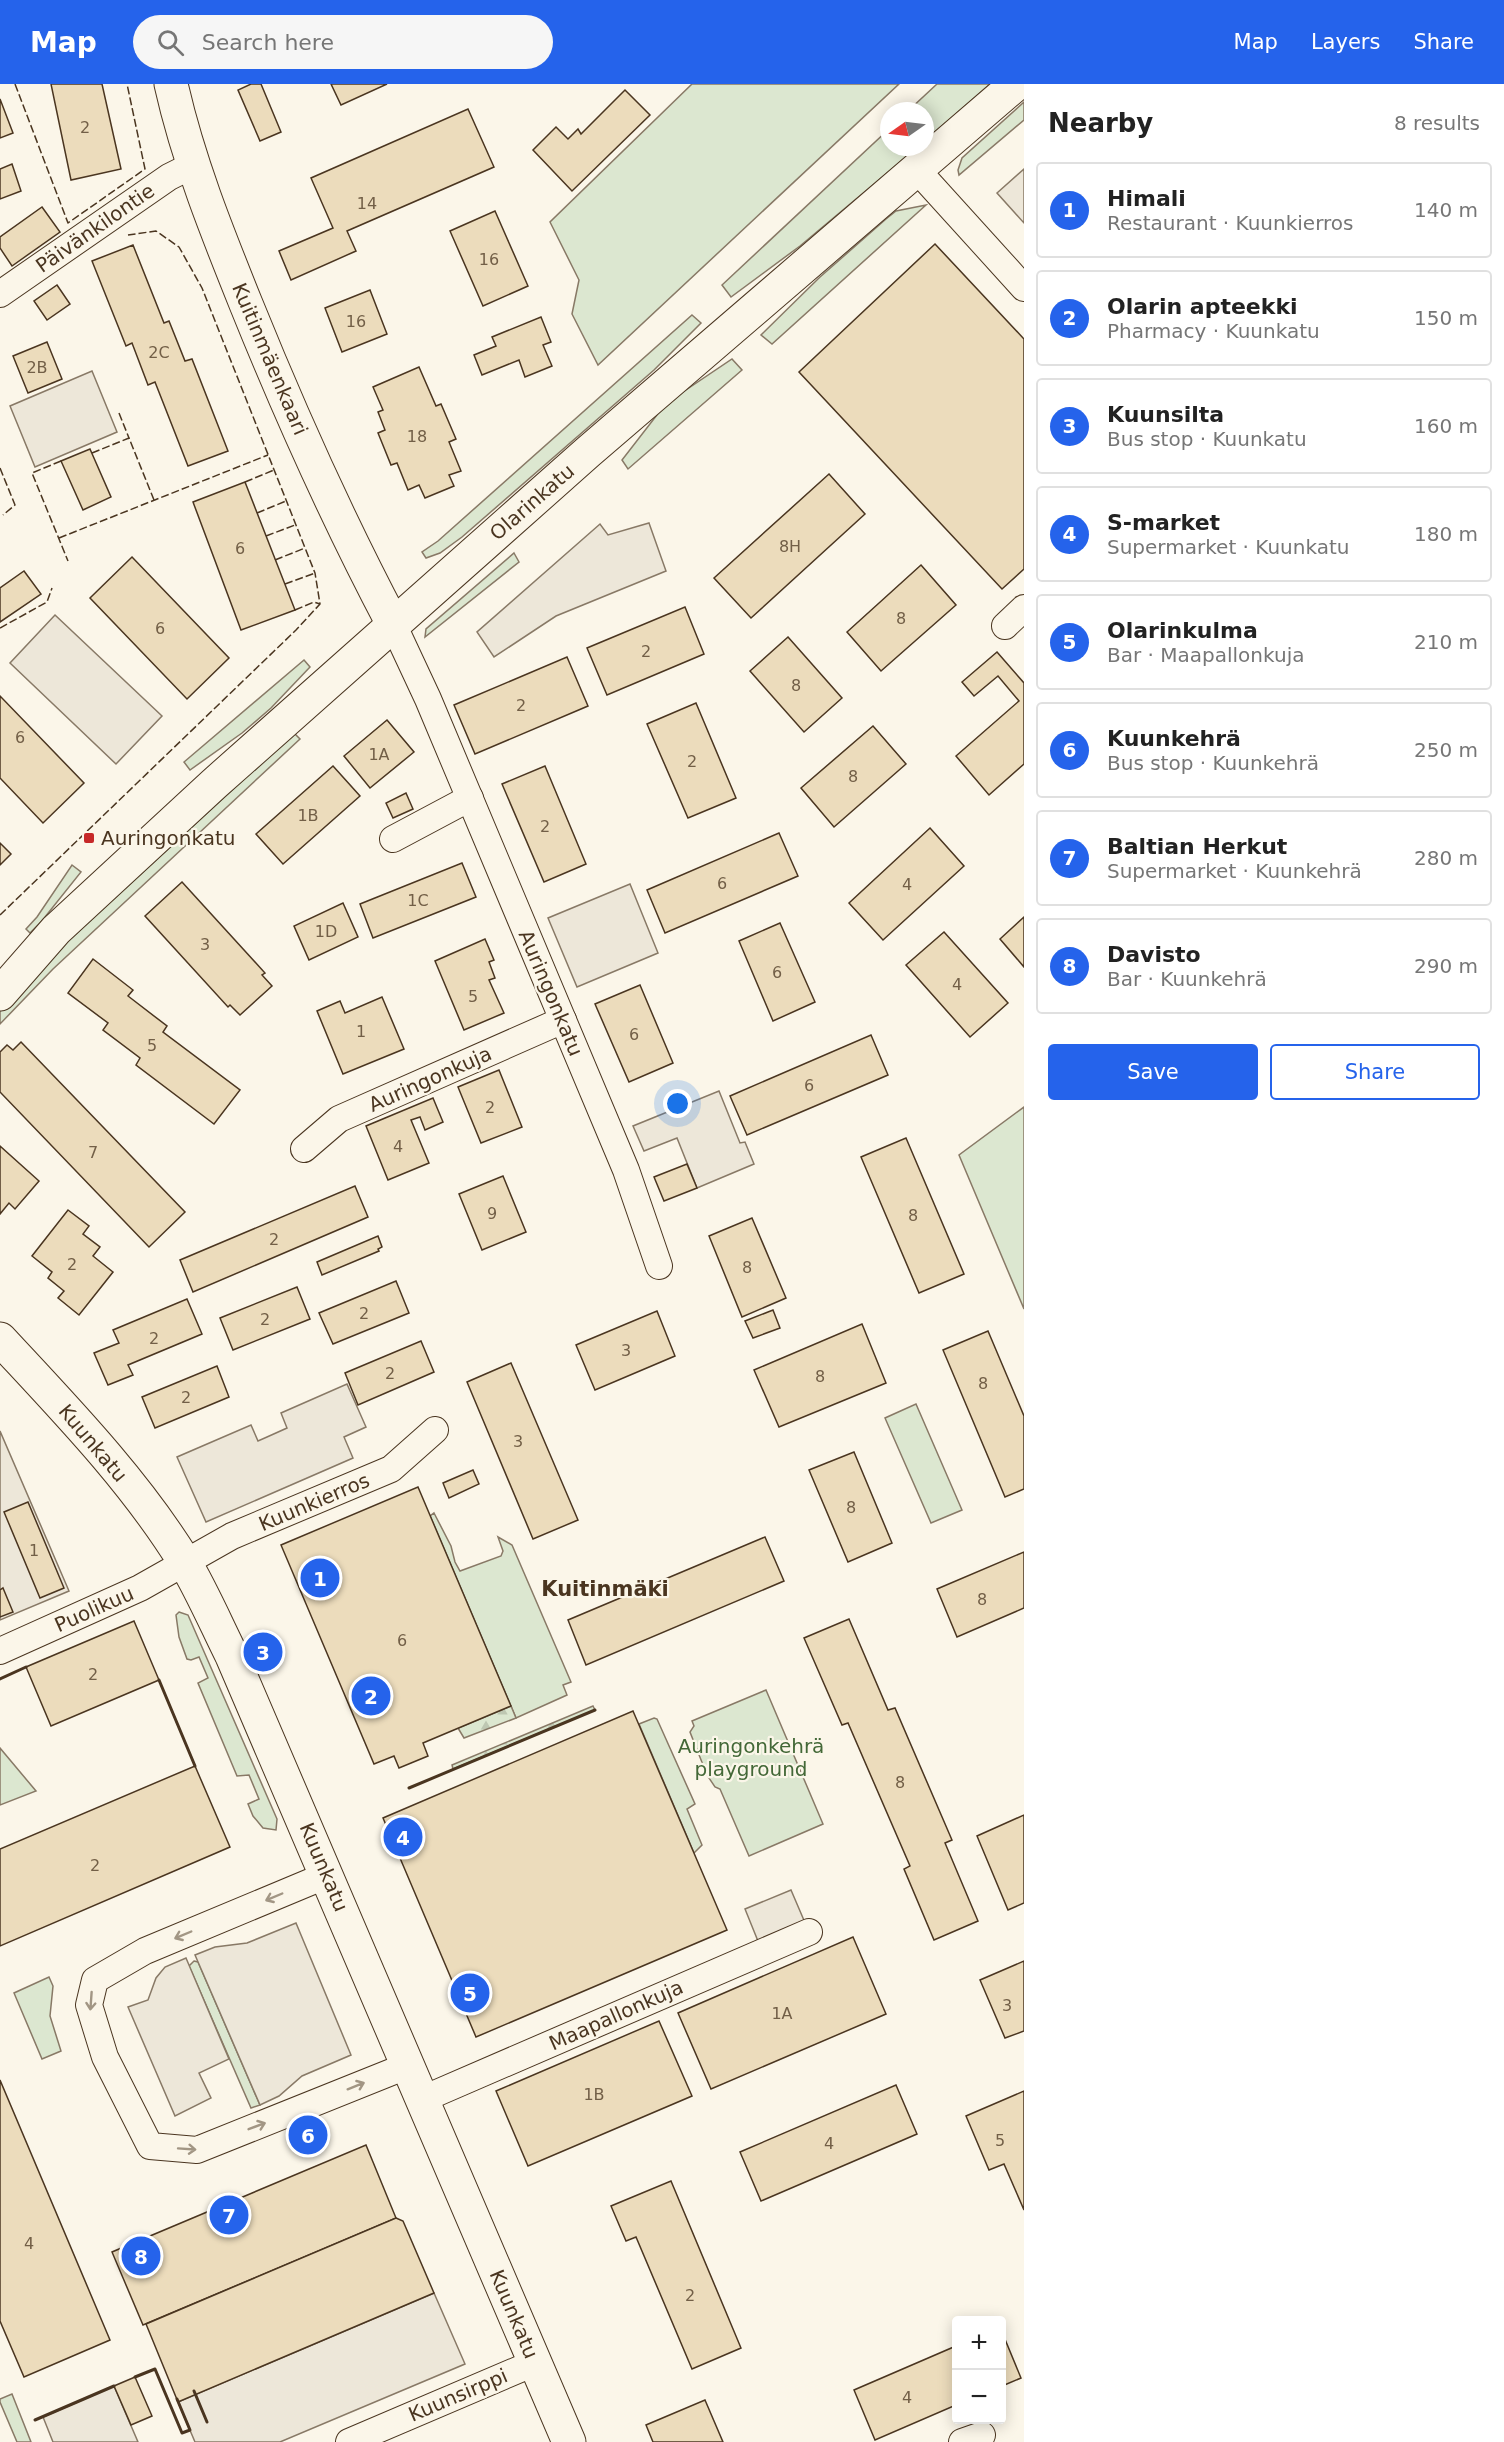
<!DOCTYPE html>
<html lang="en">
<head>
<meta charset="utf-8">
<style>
  body { margin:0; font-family:"DejaVu Sans",sans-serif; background:#f6f6f6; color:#222 }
  .controls { position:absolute; right:18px; bottom:18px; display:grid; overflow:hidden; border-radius:6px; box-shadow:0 3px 15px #0003 }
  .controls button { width:54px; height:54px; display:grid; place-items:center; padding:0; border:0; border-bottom:2px solid #e0e0e0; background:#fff; color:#222; font:30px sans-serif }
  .compass { position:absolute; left:880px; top:18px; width:54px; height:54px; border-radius:50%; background:#fff; box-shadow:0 3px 15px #0003; rotate:256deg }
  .you { position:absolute; left:678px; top:1020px; width:21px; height:21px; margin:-15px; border:4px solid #fff; border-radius:50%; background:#1a73e8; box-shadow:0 0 0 9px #1a73e833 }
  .badge { display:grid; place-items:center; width:39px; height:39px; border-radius:50%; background:#2563eb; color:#fff; font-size:20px; font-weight:700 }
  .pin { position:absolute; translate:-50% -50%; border:3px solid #fff; box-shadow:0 2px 6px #0006 }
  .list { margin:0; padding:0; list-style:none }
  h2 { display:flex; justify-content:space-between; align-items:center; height:78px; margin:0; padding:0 24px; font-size:26px }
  h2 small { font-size:20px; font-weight:400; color:#767676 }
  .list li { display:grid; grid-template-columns:39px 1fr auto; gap:18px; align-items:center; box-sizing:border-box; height:96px; margin:0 12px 12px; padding:0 12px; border:2px solid #e0e0e0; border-radius:6px }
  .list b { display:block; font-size:22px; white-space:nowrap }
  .list p { margin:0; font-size:20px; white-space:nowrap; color:#767676 }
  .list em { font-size:20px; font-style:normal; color:#767676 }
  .actions { display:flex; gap:12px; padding:18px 24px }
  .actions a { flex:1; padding:14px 0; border:2px solid #2563eb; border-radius:6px; text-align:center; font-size:21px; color:#2563eb }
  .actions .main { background:#2563eb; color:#fff }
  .icon { flex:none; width:33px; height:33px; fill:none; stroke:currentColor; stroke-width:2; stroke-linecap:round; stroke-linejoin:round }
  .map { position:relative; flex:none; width:1024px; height:2358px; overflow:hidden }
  header { display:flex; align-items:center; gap:36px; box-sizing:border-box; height:84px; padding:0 30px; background:#2563eb; color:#fff }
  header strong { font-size:28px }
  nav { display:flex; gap:33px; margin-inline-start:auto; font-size:21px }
  .search { width:420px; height:54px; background:#f6f6f6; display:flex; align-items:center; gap:15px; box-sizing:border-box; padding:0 21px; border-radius:33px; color:#767676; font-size:22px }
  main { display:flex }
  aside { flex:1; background:#fff }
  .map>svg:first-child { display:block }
</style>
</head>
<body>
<header>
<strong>Map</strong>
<div class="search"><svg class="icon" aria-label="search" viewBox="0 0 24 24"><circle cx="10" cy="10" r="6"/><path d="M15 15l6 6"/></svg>Search here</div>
<nav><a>Map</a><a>Layers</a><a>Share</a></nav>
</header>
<main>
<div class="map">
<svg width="1024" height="2358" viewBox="0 0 1024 2358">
  <defs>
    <pattern id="forest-firs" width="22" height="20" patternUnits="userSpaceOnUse" patternTransform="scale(1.5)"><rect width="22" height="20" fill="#dce7d0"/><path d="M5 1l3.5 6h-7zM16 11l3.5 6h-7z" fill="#bec7b2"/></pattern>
  </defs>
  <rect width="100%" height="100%" fill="#fbf6e9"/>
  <g fill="#dce7d0" stroke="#887966" stroke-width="1.5">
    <polygon points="692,0 899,0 598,281 572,230 579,196 550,138"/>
    <polygon points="937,0 990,0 925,57 925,27 908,27"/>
    <polygon points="1024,18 1024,36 959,91 958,86 962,74"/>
    <polygon points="889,45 889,63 918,63 800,162 731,213 722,201"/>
    <polygon points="926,121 772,260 761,251 820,193 886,135 896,127"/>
    <polygon points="692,231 701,239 654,286 462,453 440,469 426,474 422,468 438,457"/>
    <polygon points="732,275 742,286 628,385 622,376 660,327 674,314"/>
    <polygon points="514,469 519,478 425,553 426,545"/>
    <polygon points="304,576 310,583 271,624 242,649 190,686 184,678"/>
    <polygon points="294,649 300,655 53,885 0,940 0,926 44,879"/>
    <polygon points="72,781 81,788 41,838 30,849 26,845 37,833"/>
    <polygon points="1024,1023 1024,1225 959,1071"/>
    <polygon points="916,1320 962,1426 931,1439 885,1334"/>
    <polygon points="434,1429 451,1462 455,1478 460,1487 501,1472 503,1467 498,1453 512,1461 571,1598 563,1601 567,1611 516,1634 430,1432"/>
    <polygon points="179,1528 188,1531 277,1735 276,1746 263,1744 253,1732 248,1720 259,1715 249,1691 237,1692 198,1599 208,1594 199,1573 191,1576 187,1575 179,1553 176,1531"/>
    <polygon points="766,1606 823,1740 749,1772 720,1705 715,1703 707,1691 690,1648 694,1642 692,1637"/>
    <polygon points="654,1634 657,1635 695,1720 687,1725 702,1761 694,1769 639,1640"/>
    <polygon points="0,1664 36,1707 0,1721"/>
    <polygon points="194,1877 198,1878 260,2021 251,2024 189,1882"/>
    <polygon points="49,1893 53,1902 50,1932 61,1967 42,1975 14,1909"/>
    <polygon points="12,2310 31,2358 17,2358 0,2318 0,2315"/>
  </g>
  <g fill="url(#forest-firs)" stroke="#887966" stroke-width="1.5">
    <polygon points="511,1622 516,1634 464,1654 458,1644"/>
    <polygon points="593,1622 595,1626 453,1685 452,1681"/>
  </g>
  <g fill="#ede7d9" stroke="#887966" stroke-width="1.5">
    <polygon points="1024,85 1024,139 997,109"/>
    <polygon points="92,287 117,348 35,383 10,322"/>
    <polygon points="649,439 666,487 556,532 494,573 477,548 600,440 608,451"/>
    <polygon points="55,531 162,632 116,680 10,579"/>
    <polygon points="630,800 658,869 577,903 548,834"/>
    <polygon points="719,1007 740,1059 745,1058 754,1080 697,1104 677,1054 644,1067 633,1042"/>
    <polygon points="347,1300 366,1343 344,1353 353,1374 206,1438 177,1373 251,1341 258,1357 267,1353 287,1344 281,1329"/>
    <polygon points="0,1347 69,1507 0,1536"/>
    <polygon points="791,1806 809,1848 762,1867 745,1825"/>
    <polygon points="296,1839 351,1971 302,1992 279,2012 260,2021 195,1871 215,1863 247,1859"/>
    <polygon points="186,1874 229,1975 199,1989 211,2014 175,2032 128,1923 148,1916 156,1894 165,1883"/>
    <polygon points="434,2209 465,2280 280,2358 195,2358 178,2318"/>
    <polygon points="114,2302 138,2358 53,2358 43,2333"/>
  </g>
  <g fill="#ecdcbc" stroke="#4a3520" stroke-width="1.5">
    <polygon points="51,0 102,0 121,85 71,96"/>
    <polygon points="251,0 261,0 281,48 260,57 238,6"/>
    <polygon points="331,0 387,0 341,21"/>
    <polygon points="625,6 650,31 572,107 533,66 556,43 568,55 578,45 581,50"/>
    <polygon points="0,15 13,49 0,54"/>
    <polygon points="468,25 494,83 347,147 356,167 291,196 279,167 333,144 311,94"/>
    <polygon points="12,80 21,107 0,115 0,85"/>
    <polygon points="42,123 60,148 12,182 0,164 0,153"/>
    <polygon points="495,127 528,202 483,222 450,147"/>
    <polygon points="935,160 1024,255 1024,485 1002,505 799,288"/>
    <polygon points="133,161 164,239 169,237 185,277 192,275 228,367 188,382 155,298 148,301 132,259 126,262 92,177"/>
    <polygon points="57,201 70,220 47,236 34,217"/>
    <polygon points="370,206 387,250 342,268 325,224"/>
    <polygon points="541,233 551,258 543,261 552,282 525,293 519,276 482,291 474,271 496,262 492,253"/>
    <polygon points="47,258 62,295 28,309 13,272"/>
    <polygon points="419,283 436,322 441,320 456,355 449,358 461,387 449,391 454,402 425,414 419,401 408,406 397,379 391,381 378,349 385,346 378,328 383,326 373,303"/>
    <polygon points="90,365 111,413 83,426 61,377"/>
    <polygon points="829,390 865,430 751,534 714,494"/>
    <polygon points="245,398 295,526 241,546 193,418"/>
    <polygon points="132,473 229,574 187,615 90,514"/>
    <polygon points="921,481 956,521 881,587 847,548"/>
    <polygon points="24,487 41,510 0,538 0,504"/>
    <polygon points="685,523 704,570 607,611 587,564"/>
    <polygon points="788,553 842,614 804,648 750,587"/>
    <polygon points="997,568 1024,599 1024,680 989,711 956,672 1019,617 998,592 974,612 962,598"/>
    <polygon points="567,573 588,622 475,670 454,621"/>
    <polygon points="0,612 84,699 43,739 0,694"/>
    <polygon points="696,619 736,714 688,734 647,640"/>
    <polygon points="387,636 414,668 370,704 344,672"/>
    <polygon points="873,642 906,680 834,743 801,704"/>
    <polygon points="333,682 360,712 283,780 256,750"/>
    <polygon points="545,682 586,780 544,798 502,700"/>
    <polygon points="406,709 413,725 393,734 386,719"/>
    <polygon points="930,744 964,782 883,856 849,819"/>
    <polygon points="779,749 798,792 665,849 647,806"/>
    <polygon points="0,759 11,770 0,781"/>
    <polygon points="462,779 476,813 373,854 360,820"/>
    <polygon points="182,798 265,889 262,891 272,902 240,931 230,921 228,923 145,832"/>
    <polygon points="343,819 358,853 309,876 294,842"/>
    <polygon points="1024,833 1024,883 1000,855"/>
    <polygon points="780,839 815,918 773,937 739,857"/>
    <polygon points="944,848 1008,919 970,953 906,881"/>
    <polygon points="485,855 494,876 489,878 495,894 489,896 504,929 464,946 435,877"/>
    <polygon points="93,875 133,906 128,912 167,942 163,948 240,1006 214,1040 136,981 140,974 103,946 108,939 68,909"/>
    <polygon points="640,901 673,979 629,998 595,920"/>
    <polygon points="382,913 404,965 343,990 317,927 340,917 345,929"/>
    <polygon points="871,951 888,991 747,1051 730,1012"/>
    <polygon points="21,958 185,1128 149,1163 0,1008 0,968 7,961 13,966"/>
    <polygon points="499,986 522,1043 481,1059 458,1003"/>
    <polygon points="433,1014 443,1038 425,1046 420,1033 411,1036 429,1079 388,1096 366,1042"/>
    <polygon points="906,1054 964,1190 919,1209 861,1073"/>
    <polygon points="0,1062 39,1097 15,1125 9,1119 0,1130"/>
    <polygon points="687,1080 697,1104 664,1117 654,1093"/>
    <polygon points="503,1092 526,1148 482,1166 459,1110"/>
    <polygon points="355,1102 368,1133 193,1208 180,1176"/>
    <polygon points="68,1126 89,1142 83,1150 100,1163 93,1172 113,1188 79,1231 58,1214 64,1207 48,1194 52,1188 32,1172"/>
    <polygon points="752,1134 786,1214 742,1233 709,1152"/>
    <polygon points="378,1152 382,1163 378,1165 379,1167 322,1191 317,1178"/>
    <polygon points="396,1197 409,1229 333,1260 319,1229"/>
    <polygon points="297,1203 310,1235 233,1266 220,1234"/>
    <polygon points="187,1215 202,1250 128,1281 133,1291 108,1301 94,1269 119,1259 113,1246"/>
    <polygon points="773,1226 780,1244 753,1254 745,1237"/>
    <polygon points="657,1227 675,1272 595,1306 576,1261"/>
    <polygon points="862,1240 886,1299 779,1343 754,1286"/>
    <polygon points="988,1247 1024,1332 1024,1405 1005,1413 943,1266"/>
    <polygon points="421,1257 434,1288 358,1321 345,1289"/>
    <polygon points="511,1279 578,1436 533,1455 467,1298"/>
    <polygon points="217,1282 229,1313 155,1344 142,1313"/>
    <polygon points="854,1368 892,1459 848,1478 809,1386"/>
    <polygon points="473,1386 479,1400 449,1414 443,1399"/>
    <polygon points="418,1403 511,1622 423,1659 428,1672 399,1684 394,1672 374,1680 281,1461"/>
    <polygon points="28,1418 64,1504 40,1514 4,1428"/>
    <polygon points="765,1453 784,1497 586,1581 568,1536"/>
    <polygon points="1024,1468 1024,1524 957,1553 937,1505"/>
    <polygon points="3,1504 13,1528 0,1533 0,1506"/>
    <polygon points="849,1535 888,1626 895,1624 952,1756 945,1759 978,1837 934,1856 904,1785 910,1782 848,1639 842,1641 804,1554"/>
    <polygon points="134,1537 159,1596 51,1642 26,1583"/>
    <polygon points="633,1627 727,1846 476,1953 383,1734"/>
    <polygon points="195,1682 230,1763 0,1862 0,1765"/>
    <polygon points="1024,1731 1024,1819 1008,1826 977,1752"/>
    <polygon points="853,1853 886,1930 711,2005 678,1929"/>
    <polygon points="1024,1877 1024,1947 1005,1954 980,1896"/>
    <polygon points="659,1937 692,2012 528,2082 496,2007"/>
    <polygon points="0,1996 110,2256 24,2293 0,2237"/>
    <polygon points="896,2001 917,2050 761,2117 740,2068"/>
    <polygon points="1024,2007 1024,2126 1004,2080 989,2086 966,2032"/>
    <polygon points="366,2061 396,2134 143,2241 112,2168"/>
    <polygon points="671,2097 741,2264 692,2285 636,2153 626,2157 611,2122"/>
    <polygon points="396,2134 403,2137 434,2209 178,2318 146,2240"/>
    <polygon points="1002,2248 1021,2294 1002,2302"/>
    <polygon points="956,2262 956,2321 875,2356 854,2306"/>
    <polygon points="135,2293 152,2332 131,2341 114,2302"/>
    <polygon points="705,2316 723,2358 653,2358 646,2341"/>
  </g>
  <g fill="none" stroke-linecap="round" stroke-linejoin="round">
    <defs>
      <g id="minor">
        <polyline points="917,86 1024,204"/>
        <polyline points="0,210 169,93 193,81"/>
        <polyline points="393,540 428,615 626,1086 659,1182"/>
        <polyline points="1005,542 1024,524"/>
        <polyline points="393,755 470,714"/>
        <polyline points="304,1065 339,1035 563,936"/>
        <polyline points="0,1567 140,1504 232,1452 391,1385 435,1346"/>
        <polyline points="327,1791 145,1867 95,1896 89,1921 105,1973 150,2062 197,2066 409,1981"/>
        <polyline points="423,2015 809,1848"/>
        <polyline points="349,2358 534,2279"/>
        <polyline points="962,2358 982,2351"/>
      </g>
      <path id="tertiary" d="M 171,0 C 188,76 217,148 246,220 C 290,329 338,436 393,540"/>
      <g id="secondary">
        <polyline points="0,910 56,846 214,700 588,368 1016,0"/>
        <path d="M 0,1255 C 65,1325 134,1396 184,1477 C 202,1507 216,1540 232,1572 L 569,2358"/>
      </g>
    </defs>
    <use href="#minor" stroke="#4a3520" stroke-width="28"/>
    <use href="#tertiary" stroke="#4a3520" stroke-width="35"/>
    <use href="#secondary" stroke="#4a3520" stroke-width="35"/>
    <use href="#minor" stroke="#fbf6e9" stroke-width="26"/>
    <use href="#tertiary" stroke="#fbf6e9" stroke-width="33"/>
    <use href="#secondary" stroke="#fbf6e9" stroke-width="33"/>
    <g stroke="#4a3520" stroke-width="1.5" stroke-dasharray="8 3" stroke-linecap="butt">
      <polyline points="15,0 68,139 145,85 127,0"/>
      <polyline points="119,329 129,354"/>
      <polyline points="92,369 129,354 154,416"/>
      <polyline points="61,377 32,389 68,477"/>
      <polyline points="0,384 15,421 3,431"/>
      <polyline points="245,398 274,386"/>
      <polyline points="257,429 286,417"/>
      <polyline points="266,452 295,441"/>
      <polyline points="59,454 268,371"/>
      <polyline points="275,476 305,464"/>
      <polyline points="285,500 315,489"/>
      <polyline points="295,526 314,518 320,520"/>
      <polyline points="0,544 47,518 52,504"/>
      <polyline points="0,831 296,546 320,520 315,489 202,204 179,163 156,147 128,151"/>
    </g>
    <g stroke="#4a3520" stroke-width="3">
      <polyline points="0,1595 26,1583"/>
      <polyline points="159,1596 195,1682"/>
      <polyline points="409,1704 595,1626"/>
      <polyline points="135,2293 155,2285 182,2349 190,2346 177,2315"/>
      <polyline points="194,2307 207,2338"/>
      <polyline points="35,2336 114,2302"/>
    </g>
  </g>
  <defs><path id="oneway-shaft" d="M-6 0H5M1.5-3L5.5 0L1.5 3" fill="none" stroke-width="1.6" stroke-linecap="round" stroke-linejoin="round" transform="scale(1.5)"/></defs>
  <g stroke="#a29684">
    <use href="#oneway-shaft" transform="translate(274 1813) rotate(157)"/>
    <use href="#oneway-shaft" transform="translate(183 1851) rotate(157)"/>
    <use href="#oneway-shaft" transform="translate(91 1917) rotate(94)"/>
    <use href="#oneway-shaft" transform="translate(356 2002) rotate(-22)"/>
    <use href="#oneway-shaft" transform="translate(257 2042) rotate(-21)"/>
    <use href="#oneway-shaft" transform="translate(187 2065) rotate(4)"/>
  </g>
  <rect fill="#c62828" stroke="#fbf6e9" stroke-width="2" x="83" y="748" width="12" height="12" rx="3"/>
  <g text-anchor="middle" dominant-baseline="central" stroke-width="4.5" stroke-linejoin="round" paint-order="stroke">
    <g font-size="16" fill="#725f47">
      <text x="85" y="43">2</text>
      <text x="367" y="119">14</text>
      <text x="489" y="175">16</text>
      <text x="356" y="237">16</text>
      <text x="159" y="268">2C</text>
      <text x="37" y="283">2B</text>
      <text x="417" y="352">18</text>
      <text x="790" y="462">8H</text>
      <text x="240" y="464">6</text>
      <text x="901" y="534">8</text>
      <text x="160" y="544">6</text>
      <text x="646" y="567">2</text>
      <text x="796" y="601">8</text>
      <text x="521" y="621">2</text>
      <text x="20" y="653">6</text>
      <text x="379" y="670">1A</text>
      <text x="692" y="677">2</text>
      <text x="853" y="692">8</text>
      <text x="308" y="731">1B</text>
      <text x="545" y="742">2</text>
      <text x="722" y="799">6</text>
      <text x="907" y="800">4</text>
      <text x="418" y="816">1C</text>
      <text x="326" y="847">1D</text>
      <text x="205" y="860">3</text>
      <text x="777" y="888">6</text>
      <text x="957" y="900">4</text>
      <text x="473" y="912">5</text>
      <text x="361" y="947">1</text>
      <text x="634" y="950">6</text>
      <text x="152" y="961">5</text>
      <text x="809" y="1001">6</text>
      <text x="490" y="1023">2</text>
      <text x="398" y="1062">4</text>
      <text x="93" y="1068">7</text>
      <text x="492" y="1129">9</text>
      <text x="913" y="1131">8</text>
      <text x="274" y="1155">2</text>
      <text x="72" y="1180">2</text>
      <text x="747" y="1183">8</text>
      <text x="364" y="1229">2</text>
      <text x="265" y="1235">2</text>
      <text x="154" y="1254">2</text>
      <text x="626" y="1266">3</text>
      <text x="390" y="1289">2</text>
      <text x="820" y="1292">8</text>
      <text x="983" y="1299">8</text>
      <text x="186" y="1313">2</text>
      <text x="518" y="1357">3</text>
      <text x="851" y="1423">8</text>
      <text x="34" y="1466">1</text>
      <text x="982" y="1515">8</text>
      <text x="402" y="1556">6</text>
      <text x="93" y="1590">2</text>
      <text x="900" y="1698">8</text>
      <text x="95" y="1781">2</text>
      <text x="1007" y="1921">3</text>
      <text x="782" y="1929">1A</text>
      <text x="594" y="2010">1B</text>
      <text x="1000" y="2056">5</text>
      <text x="829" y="2059">4</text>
      <text x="29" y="2159">4</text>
      <text x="690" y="2211">2</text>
      <text x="907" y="2313">4</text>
    </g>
    <g font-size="20" fill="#4a3520" stroke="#fbf6e9">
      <text transform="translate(95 144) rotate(-35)">Päivänkilontie</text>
      <text transform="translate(270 275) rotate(67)">Kuitinmäenkaari</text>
      <text transform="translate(532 418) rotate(-41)">Olarinkatu</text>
      <text transform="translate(551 909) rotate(67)">Auringonkatu</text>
      <text transform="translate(430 995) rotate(-24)">Auringonkuja</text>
      <text transform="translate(93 1359) rotate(50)">Kuunkatu</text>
      <text transform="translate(314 1418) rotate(-23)">Kuunkierros</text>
      <text transform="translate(94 1525) rotate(-24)">Puolikuu</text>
      <text transform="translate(324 1783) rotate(67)">Kuunkatu</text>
      <text transform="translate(616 1931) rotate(-24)">Maapallonkuja</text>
      <text transform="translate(514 2230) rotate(67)">Kuunkatu</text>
      <text transform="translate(458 2311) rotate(-23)">Kuunsirppi</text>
    </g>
    <g font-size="20" fill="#4a3520" stroke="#fbf6e9" text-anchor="start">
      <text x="101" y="754">Auringonkatu</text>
    </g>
    <g font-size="20" fill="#436837" stroke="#fbf6e9">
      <text x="751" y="1662">Auringonkehrä<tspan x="751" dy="23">playground</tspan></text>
    </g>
    <g font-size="21" font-weight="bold" fill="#4a3520" stroke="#fbf6e9">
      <text x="605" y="1505">Kuitinmäki</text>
    </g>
  </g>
</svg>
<div class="controls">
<button>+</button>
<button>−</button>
</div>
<svg class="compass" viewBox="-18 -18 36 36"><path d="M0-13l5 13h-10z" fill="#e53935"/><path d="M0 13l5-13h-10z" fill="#767676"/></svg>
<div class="you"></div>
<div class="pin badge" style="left:320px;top:1494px">1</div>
<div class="pin badge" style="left:371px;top:1612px">2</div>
<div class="pin badge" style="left:263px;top:1568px">3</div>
<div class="pin badge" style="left:403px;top:1753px">4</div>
<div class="pin badge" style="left:470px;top:1909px">5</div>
<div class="pin badge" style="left:308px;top:2051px">6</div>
<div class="pin badge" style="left:229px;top:2131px">7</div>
<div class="pin badge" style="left:141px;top:2172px">8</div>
</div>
<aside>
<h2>Nearby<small>8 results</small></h2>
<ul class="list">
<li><span class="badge">1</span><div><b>Himali</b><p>Restaurant · Kuunkierros</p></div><em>140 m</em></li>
<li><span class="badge">2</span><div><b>Olarin apteekki</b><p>Pharmacy · Kuunkatu</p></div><em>150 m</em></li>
<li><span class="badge">3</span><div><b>Kuunsilta</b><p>Bus stop · Kuunkatu</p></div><em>160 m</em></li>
<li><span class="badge">4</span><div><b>S-market</b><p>Supermarket · Kuunkatu</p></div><em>180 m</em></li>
<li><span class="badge">5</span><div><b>Olarinkulma</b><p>Bar · Maapallonkuja</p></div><em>210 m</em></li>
<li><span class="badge">6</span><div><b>Kuunkehrä</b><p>Bus stop · Kuunkehrä</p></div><em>250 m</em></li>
<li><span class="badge">7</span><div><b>Baltian Herkut</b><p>Supermarket · Kuunkehrä</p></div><em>280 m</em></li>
<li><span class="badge">8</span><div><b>Davisto</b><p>Bar · Kuunkehrä</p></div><em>290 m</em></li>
</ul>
<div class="actions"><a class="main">Save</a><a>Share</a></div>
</aside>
</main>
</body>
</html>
